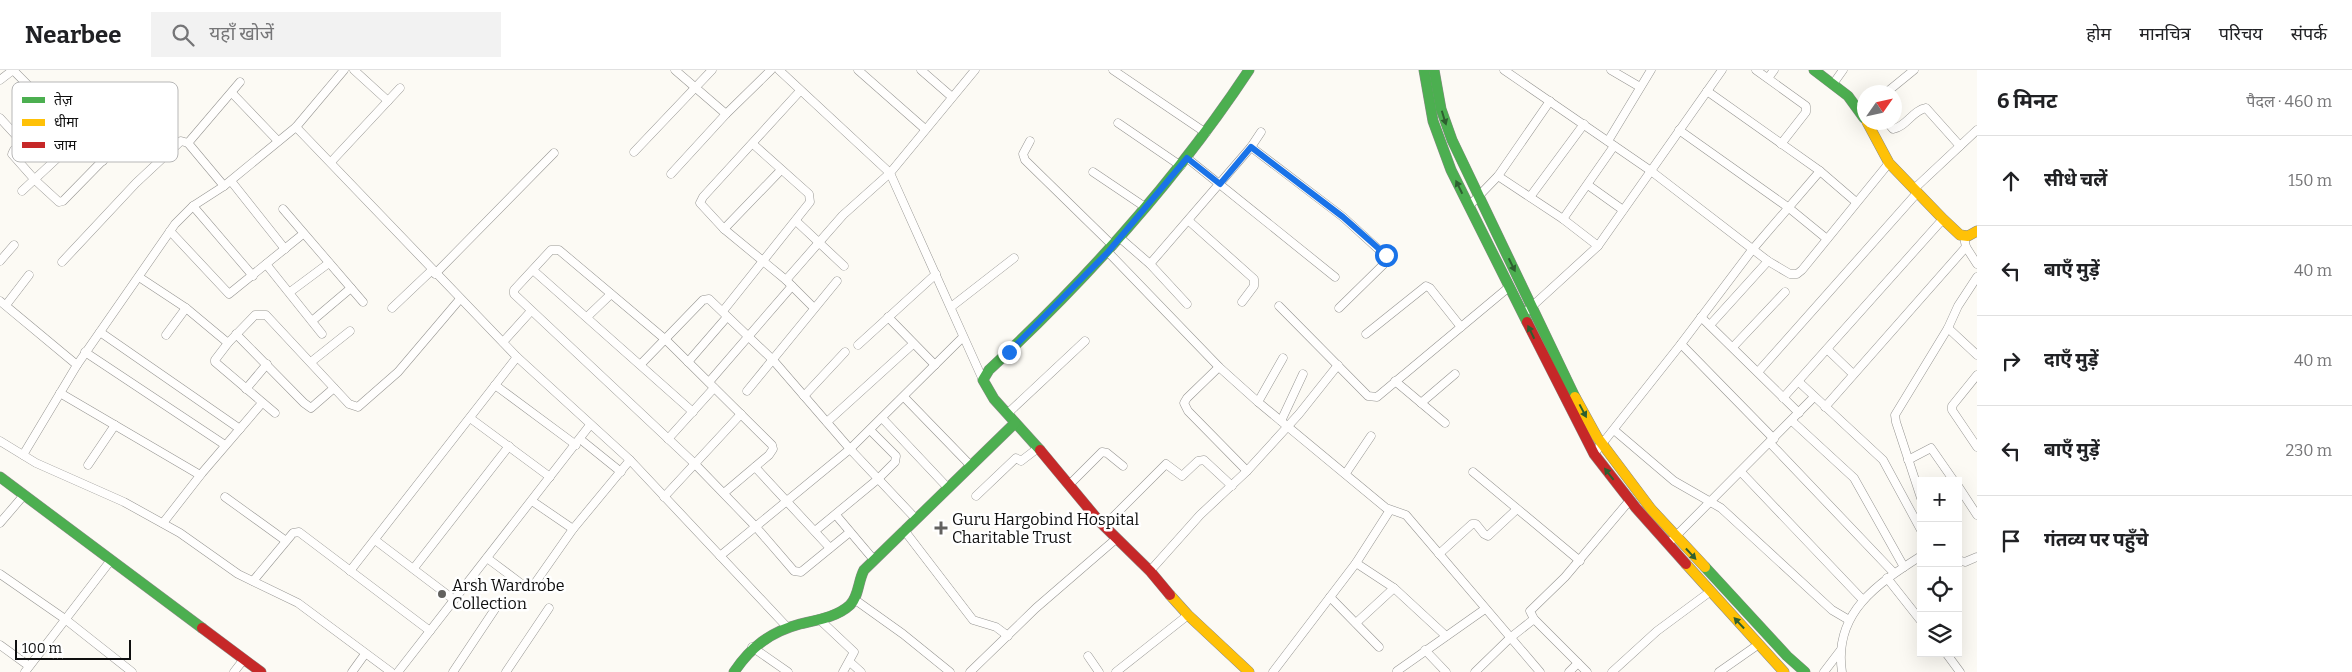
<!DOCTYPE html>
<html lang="hi">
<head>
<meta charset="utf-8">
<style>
  body { margin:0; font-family:Bitter,"Noto Sans Devanagari",serif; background:#f2f2f2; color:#202124 }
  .controls { position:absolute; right:15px; bottom:15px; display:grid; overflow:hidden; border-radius:0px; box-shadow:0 5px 20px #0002 }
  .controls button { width:45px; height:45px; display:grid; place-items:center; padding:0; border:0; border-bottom:1px solid #e0e0e0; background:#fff; color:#202124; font:25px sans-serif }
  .compass { position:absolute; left:1857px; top:15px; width:45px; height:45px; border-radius:50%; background:#fff; box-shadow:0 5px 20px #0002; rotate:56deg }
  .scale { position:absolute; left:15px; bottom:12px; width:116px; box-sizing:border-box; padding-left:5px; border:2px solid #0f0f0f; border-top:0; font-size:14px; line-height:18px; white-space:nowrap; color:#0f0f0f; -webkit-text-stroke:4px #fff; paint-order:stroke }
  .stop { position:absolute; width:15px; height:15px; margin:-11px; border:4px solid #1a73e8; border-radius:50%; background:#fff }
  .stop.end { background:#1a73e8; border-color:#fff; box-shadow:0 1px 5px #0008 }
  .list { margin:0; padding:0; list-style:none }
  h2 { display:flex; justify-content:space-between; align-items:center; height:65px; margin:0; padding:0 20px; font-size:21px }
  h2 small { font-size:16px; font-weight:400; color:#757577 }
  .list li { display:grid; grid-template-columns:32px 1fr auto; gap:15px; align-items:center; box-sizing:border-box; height:90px; padding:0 20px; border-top:1px solid #e0e0e0 }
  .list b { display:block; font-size:19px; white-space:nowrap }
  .list em { font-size:16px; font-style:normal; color:#757577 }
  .icon { flex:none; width:28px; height:28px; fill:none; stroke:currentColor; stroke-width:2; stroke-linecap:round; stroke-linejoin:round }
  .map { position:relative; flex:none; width:1977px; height:602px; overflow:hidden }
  header { display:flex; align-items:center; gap:30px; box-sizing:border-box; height:70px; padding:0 25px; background:#fff; border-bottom:1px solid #e0e0e0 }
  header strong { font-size:24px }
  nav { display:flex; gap:28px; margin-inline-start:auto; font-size:18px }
  .search { width:350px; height:45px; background:#f2f2f2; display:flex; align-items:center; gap:12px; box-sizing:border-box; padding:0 18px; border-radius:0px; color:#757577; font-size:19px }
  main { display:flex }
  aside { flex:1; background:#fff }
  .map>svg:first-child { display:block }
</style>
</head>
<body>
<header>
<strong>Nearbee</strong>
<div class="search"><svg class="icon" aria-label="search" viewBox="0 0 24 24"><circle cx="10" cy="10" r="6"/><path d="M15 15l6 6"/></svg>यहाँ खोजें</div>
<nav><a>होम</a><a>मानचित्र</a><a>परिचय</a><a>संपर्क</a></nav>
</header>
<main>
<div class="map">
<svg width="1977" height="602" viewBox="0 0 1977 602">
  <rect width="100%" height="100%" fill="#fcfaf4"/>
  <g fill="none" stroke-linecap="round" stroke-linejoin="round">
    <defs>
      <g id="street">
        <polyline points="354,0 388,31"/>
        <polyline points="675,0 726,44"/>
        <polyline points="779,0 890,103 843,145 786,210"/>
        <polyline points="858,0 925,59"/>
        <polyline points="921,0 952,27"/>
        <polyline points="975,0 890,103 983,310"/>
        <polyline points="1113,0 1206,63"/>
        <polyline points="1504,0 1651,101 1768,191 1790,204 1797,204 1802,200 1889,93"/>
        <polyline points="1611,0 1640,17"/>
        <polyline points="1756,0 1806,36 1806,42 1781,74"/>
        <polyline points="1768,8 1774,0"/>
        <polyline points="0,10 13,0 103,91"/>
        <polyline points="1833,14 1843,0"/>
        <polyline points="800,21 703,127 700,133 724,159 786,210 814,238"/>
        <polyline points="1707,21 1820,101 1856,132"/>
        <polyline points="1887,22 1914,0"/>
        <polyline points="232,23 278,71"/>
        <polyline points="55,41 14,80 12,84 35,110 59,132 63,131 113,80"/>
        <polyline points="0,48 22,72"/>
        <path d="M 1887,52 L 1893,59 C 1906,57 1913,40 1926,38 L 1960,76"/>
        <polyline points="1118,53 1181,96"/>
        <polyline points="296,57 517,287 630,390 788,558"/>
        <polyline points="1679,60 1789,138 1827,169"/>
        <polyline points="1030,71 1023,84 1025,90 1113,176"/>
        <polyline points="1608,71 1651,0"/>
        <polyline points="188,73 240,12"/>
        <polyline points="1251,77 1343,147 1387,187 1387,191 1339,238"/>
        <polyline points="634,82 712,0"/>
        <polyline points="1187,88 1335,207"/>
        <polyline points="331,92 400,18"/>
        <polyline points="1093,102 1145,137"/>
        <polyline points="671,104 726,44 771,0"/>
        <polyline points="1498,106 1563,149 1598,176"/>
        <polyline points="231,111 285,179"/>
        <polyline points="1588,115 1623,140"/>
        <polyline points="1914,119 1977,60"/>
        <polyline points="22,121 80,67"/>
        <polyline points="1530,127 1584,54"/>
        <polyline points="193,136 253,206"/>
        <polyline points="1469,136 1498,106 1550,31"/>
        <polyline points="283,139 363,232"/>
        <polyline points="1563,149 1614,76"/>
        <polyline points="796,151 844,196"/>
        <polyline points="1189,151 1254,209 1254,216 1242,232"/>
        <polyline points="724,159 781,100"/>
        <polyline points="170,161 229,224 303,164"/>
        <polyline points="1964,167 1966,177 1977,194"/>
        <polyline points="1120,168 1150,194 1187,234"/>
        <polyline points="1108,182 1219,297 1258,332 1386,438 1406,445 1540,602"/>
        <polyline points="0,191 14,175"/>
        <polyline points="62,192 136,113 181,71 188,73 224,116"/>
        <polyline points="266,194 322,264"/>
        <polyline points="1150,194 1251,77 1261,62"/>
        <polyline points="534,201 693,342"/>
        <polyline points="435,204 554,83"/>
        <polyline points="139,207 186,238 228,273 215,290 215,292 275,343"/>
        <polyline points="290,222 329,193"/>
        <polyline points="0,231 77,295"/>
        <polyline points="6,235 29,205"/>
        <polyline points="1279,236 1368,326 1377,327 1509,217"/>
        <polyline points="951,237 1014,188"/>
        <polyline points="392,238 431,201"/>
        <polyline points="1528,240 1598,176 1722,0"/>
        <polyline points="723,241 810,132 809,124 753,74"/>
        <polyline points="587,247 611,224"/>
        <polyline points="888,247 935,295"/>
        <polyline points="1701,247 1799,343"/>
        <polyline points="312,251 351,218"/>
        <polyline points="1710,255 1768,191"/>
        <polyline points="1948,258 1977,285"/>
        <polyline points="100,262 240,359"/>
        <polyline points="236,264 304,333 311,338 334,318"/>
        <polyline points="1366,264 1426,216 1430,218 1461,257"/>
        <polyline points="166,265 186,238"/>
        <polyline points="503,272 531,241"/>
        <polyline points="228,273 255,245 266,245 349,334 358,337 398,302 460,229"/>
        <polyline points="1681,274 1774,369"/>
        <polyline points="858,275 936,204"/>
        <polyline points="1733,277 1785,222"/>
        <polyline points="1827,279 1853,304"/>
        <polyline points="85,282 225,375"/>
        <polyline points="311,292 350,261"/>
        <polyline points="688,292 727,247"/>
        <polyline points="641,294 703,230 709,229 773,290 850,379 916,449"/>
        <polyline points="1219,297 1187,328 1184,333 1188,341 1247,401"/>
        <polyline points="1758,302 1917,123"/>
        <polyline points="1977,305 1952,336 1952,340 1977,377"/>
        <polyline points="1395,311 1445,353"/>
        <polyline points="709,312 792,216"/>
        <polyline points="1799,312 1883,390 1921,460"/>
        <polyline points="495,315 576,375"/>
        <polyline points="246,319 267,294"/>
        <polyline points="747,321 837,211"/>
        <polyline points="60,323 200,405"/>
        <polyline points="804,326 845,282"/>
        <polyline points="904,327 971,396"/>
        <polyline points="1783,328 1943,149"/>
        <polyline points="1258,332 1283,288"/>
        <polyline points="1421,333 1455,304"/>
        <polyline points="1825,337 1966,177"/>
        <polyline points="1007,344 1085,271"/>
        <polyline points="470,348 550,407"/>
        <polyline points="882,348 948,418"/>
        <polyline points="1281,351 1303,304"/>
        <polyline points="1792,351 1854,408 1904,497"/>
        <polyline points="827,352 913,274"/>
        <polyline points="1614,360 1674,411 1721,438 1832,540 1849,550"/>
        <polyline points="580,369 621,402"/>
        <polyline points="668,369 714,318"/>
        <polyline points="0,371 36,393 124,432 180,463 238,504 298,533 391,602"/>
        <polyline points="1770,373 1894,503"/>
        <polyline points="1594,384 1681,274 1752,180 1820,101"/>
        <polyline points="23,385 77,295 175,154 193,136 224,116 296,57 344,0"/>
        <polyline points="1908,390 1931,378 1954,411"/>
        <polyline points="88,395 115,355"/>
        <polyline points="755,397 830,478"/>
        <polyline points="1473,402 1580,491"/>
        <polyline points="1741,402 1862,529"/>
        <polyline points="1346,403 1371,366"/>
        <polyline points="1069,415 1102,382 1107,383 1123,396"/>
        <polyline points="1958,416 1977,445"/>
        <polyline points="724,423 769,385 773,379 772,375 666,270 559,180 551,180 514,220 514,224 694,393 756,457 794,501 801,502 850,462"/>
        <polyline points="976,426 1016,388 1021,391 1038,378"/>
        <polyline points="225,427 286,471"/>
        <polyline points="664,427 741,344"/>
        <polyline points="1921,428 1896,352 1895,345 1948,258 1958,236 1977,207"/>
        <polyline points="532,431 573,459"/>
        <polyline points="836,445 874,490"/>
        <polyline points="0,453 24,425"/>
        <polyline points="163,453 202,403 262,333"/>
        <polyline points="1104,456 1166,394 1182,406 1198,391 1204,390 1232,416"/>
        <polyline points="904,460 973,550 996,557 1008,566"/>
        <polyline points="815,461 878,409 895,392 896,386 870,360"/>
        <polyline points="1673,469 1814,327"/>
        <polyline points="375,470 453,529"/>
        <polyline points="1439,484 1472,454 1476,454 1484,464 1488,466 1517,439"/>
        <polyline points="720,486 850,379 963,267"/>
        <polyline points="487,488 523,515 530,517 533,516 573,459 630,390"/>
        <polyline points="1958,490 1965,492 1977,487"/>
        <polyline points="1356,493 1394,518 1446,566"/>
        <polyline points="414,498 509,376"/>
        <polyline points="350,501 517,287"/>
        <polyline points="1150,501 1200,445 1247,401 1299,344 1338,295"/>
        <polyline points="0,504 65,549 132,602"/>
        <polyline points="1887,508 1921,551"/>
        <polyline points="253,511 293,463 299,462 430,561"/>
        <polyline points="1330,527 1379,577"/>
        <polyline points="854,529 903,564 950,602"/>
        <polyline points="820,550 854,582 843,602"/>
        <polyline points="1356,553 1394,518"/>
        <polyline points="0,575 29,596"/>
        <polyline points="752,577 788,602"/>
        <polyline points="1425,580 1446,602"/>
        <polyline points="1946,583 1960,602"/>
        <polyline points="1088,586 1099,602"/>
        <polyline points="850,592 861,602"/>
        <polyline points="1397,601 1485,539"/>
        <polyline points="25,602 111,490"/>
        <polyline points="234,602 244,589"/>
        <polyline points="352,602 365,584"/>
        <polyline points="398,602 590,355"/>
        <polyline points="453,602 495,539"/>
        <polyline points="506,602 549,538"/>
        <polyline points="970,602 1036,538 1117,468"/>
        <polyline points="1116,602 1188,545"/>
        <polyline points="1273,602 1356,493 1390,440"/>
        <polyline points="1475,602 1510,568 1534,549"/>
        <polyline points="1569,602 1578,593"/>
        <polyline points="1587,602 1534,549 1530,541 1565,507 1630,430"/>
        <polyline points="1612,602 1657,561 1711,521"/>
        <polyline points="1719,602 1759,574"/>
        <polyline points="1824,602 1840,581"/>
        <path d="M 1842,602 C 1833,543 1877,514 1921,486"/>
      </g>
      <g id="fast">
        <polyline points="1424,0 1433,51 1451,100 1527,252"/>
        <polyline points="1434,0 1441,39 1452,70 1575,327"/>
        <polyline points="1814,0 1848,26 1864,48"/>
        <path d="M 1040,380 L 994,329 L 983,310 L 989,300 C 1087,209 1175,112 1249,0"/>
        <polyline points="0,407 202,558"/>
        <polyline points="1705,497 1787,586 1805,602"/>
        <path d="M 734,602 C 751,577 770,562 800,554 C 817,550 837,547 850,535 C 859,526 858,511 864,500 L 1015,353"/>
      </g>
      <g id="slow">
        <polyline points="1867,52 1889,93 1943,149 1960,165 1968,166 1977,161"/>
        <polyline points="1575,327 1597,367 1651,439 1705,497"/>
        <polyline points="1686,494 1784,602"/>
        <polyline points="1170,525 1188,545 1249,602"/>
      </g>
      <g id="jam">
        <polyline points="1527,252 1594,384 1636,438 1686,494"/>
        <polyline points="1040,380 1099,451 1150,501 1170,525"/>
        <polyline points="202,558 261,602"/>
      </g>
    </defs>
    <use href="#street" stroke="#969592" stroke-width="9"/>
    <use href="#fast" stroke="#8c8b89" stroke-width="11"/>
    <use href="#slow" stroke="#8c8b89" stroke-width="11"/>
    <use href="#jam" stroke="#8c8b89" stroke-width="11"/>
    <use href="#street" stroke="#fffefd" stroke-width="8"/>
    <use href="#fast" stroke="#4caf50" stroke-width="10"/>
    <use href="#slow" stroke="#ffc107" stroke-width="10"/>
    <use href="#jam" stroke="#c62828" stroke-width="10"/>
  </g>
  <defs><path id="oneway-solid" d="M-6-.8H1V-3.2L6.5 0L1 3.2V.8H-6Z" transform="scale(1.25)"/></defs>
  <g fill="#2e5f30">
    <use href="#oneway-solid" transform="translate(1444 48) rotate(73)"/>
    <use href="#oneway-solid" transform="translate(1459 117) rotate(-116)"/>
    <use href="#oneway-solid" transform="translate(1512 195) rotate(64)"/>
    <use href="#oneway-solid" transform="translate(1531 262) rotate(-116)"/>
    <use href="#oneway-solid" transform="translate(1583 341) rotate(62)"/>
    <use href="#oneway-solid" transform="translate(1609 404) rotate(-128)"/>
    <use href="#oneway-solid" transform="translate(1691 484) rotate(47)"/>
    <use href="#oneway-solid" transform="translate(1739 553) rotate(-133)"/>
  </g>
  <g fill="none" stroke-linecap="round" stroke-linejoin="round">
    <polyline stroke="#1a73e8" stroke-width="6" points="1009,282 1108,182 1187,88 1220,114 1251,77 1343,147 1386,185"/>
  </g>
  <g fill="#62615f" stroke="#fff" stroke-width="2">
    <path d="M938.5 450.5h5v5h5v5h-5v5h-5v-5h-5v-5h5z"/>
    <circle cx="442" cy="524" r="5"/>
  </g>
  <g text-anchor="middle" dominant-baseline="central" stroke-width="5" stroke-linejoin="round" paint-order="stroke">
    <g font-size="16" fill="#0f0f0f" stroke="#fff" text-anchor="start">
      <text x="952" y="449">Guru Hargobind Hospital<tspan x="952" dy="18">Charitable Trust</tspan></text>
      <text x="452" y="515">Arsh Wardrobe<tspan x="452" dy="18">Collection</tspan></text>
    </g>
  </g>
  <rect x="12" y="12" width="166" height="80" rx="8" fill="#fff" stroke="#b7b7b7" stroke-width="1"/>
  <rect x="22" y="27" width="23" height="6" fill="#4caf50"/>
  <rect x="22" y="49" width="23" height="7" fill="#ffc107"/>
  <rect x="22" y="72" width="23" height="6" fill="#c62828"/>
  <g font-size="14" fill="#0f0f0f">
    <text x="54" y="35">तेज़</text>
    <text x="54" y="57">धीमा</text>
    <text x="54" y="80">जाम</text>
  </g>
</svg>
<div class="controls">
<button>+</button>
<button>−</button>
<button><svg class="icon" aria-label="locate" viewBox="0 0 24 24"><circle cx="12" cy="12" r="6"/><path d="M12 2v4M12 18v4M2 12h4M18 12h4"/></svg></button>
<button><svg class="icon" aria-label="layers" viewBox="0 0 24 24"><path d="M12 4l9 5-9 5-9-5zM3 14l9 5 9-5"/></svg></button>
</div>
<svg class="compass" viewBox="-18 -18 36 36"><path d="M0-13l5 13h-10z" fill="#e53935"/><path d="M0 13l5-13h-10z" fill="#757577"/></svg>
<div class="scale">100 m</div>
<div class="stop" style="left:1386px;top:185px"></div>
<div class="stop end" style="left:1009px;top:282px"></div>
</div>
<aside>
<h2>6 मिनट<small>पैदल · 460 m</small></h2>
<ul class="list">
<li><svg class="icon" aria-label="ahead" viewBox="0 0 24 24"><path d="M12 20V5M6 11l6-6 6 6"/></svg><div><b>सीधे चलें</b></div><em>150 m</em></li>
<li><svg class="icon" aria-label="left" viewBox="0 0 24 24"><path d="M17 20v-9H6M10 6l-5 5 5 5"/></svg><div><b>बाएँ मुड़ें</b></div><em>40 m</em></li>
<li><svg class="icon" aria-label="right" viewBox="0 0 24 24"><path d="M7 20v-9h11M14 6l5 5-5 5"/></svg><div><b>दाएँ मुड़ें</b></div><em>40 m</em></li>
<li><svg class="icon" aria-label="left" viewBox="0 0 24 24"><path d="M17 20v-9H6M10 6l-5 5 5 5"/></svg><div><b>बाएँ मुड़ें</b></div><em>230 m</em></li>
<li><svg class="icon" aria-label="arrive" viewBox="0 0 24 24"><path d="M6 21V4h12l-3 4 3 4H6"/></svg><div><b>गंतव्य पर पहुँचे</b></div></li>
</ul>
</aside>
</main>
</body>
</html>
